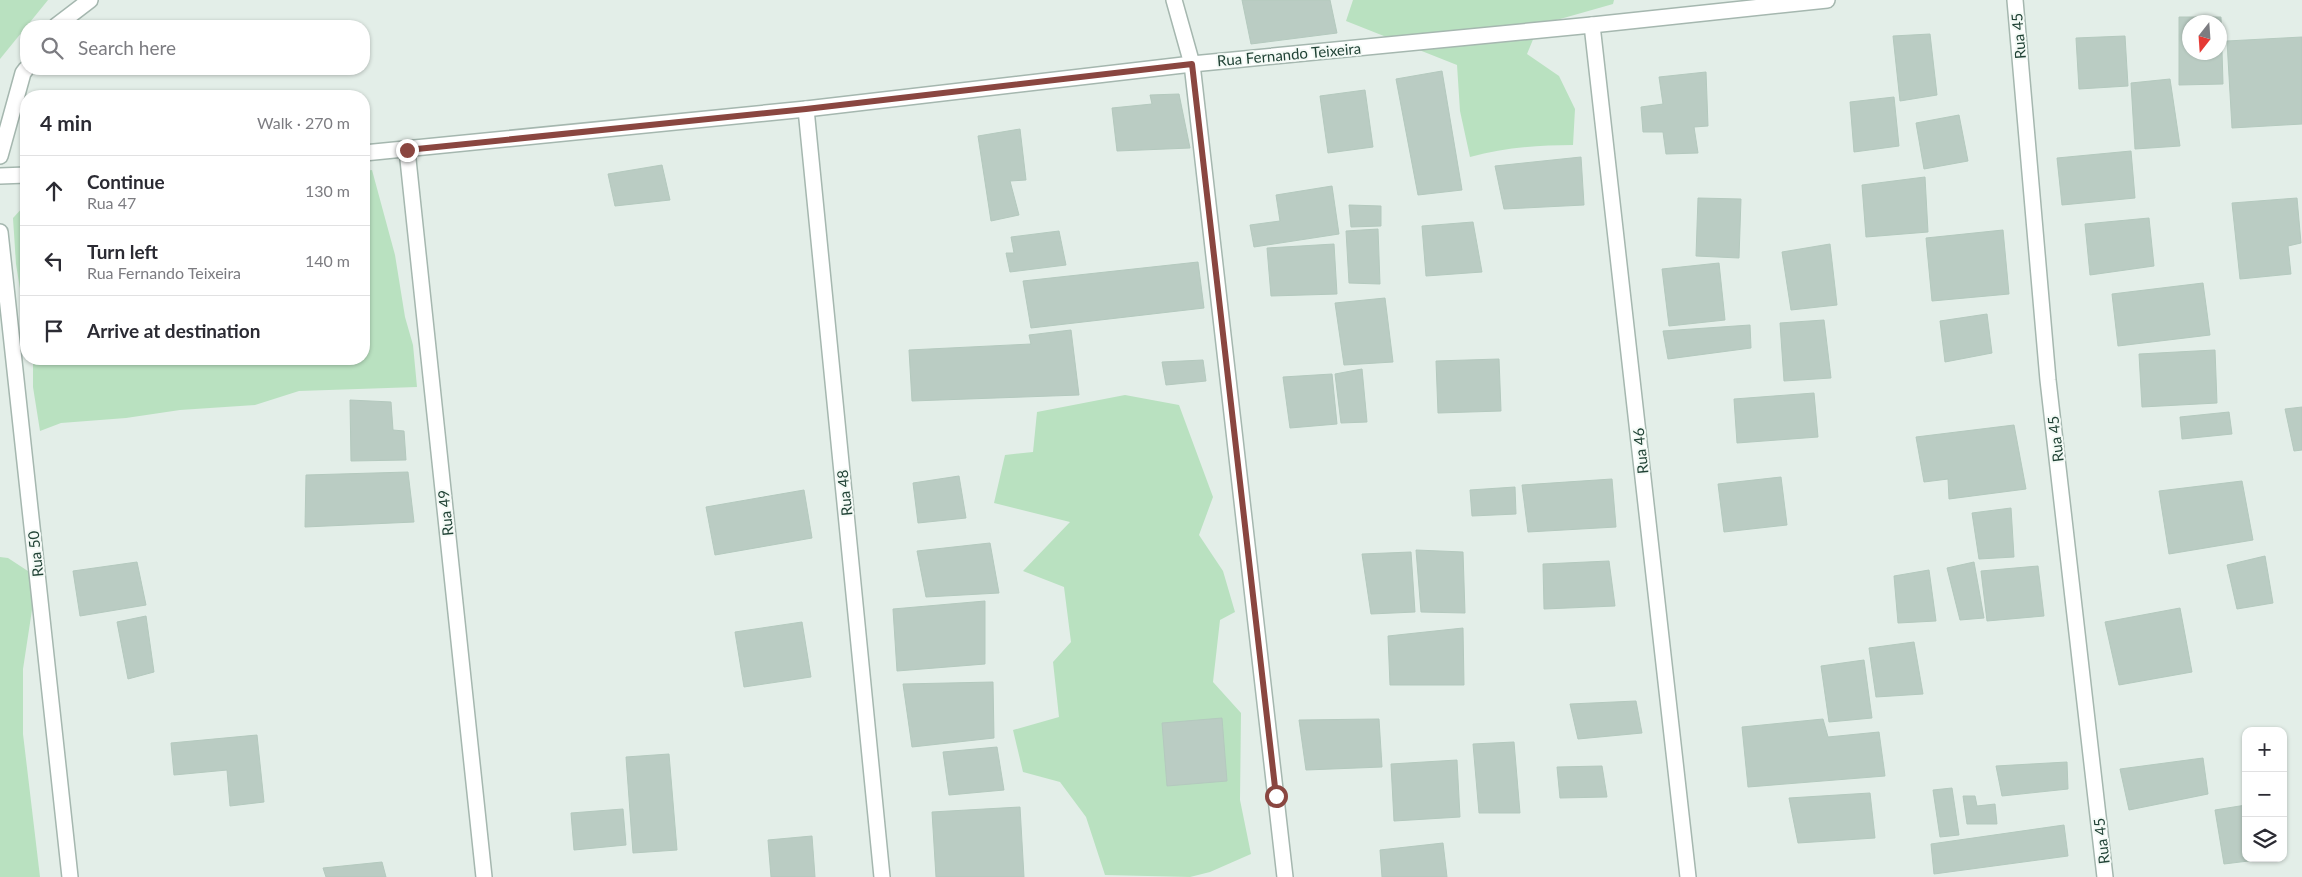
<!DOCTYPE html>
<html lang="en">
<head>
<meta charset="utf-8">
<style>
  body { margin:0; font-family:Lato,sans-serif; background:#f2f2f3; color:#2b2b33 }
  .controls { position:absolute; right:15px; bottom:15px; display:grid; overflow:hidden; border-radius:10px; box-shadow:0 1px 4px #0004 }
  .controls button { width:45px; height:45px; display:grid; place-items:center; padding:0; border:0; border-bottom:1px solid #e1e1e2; background:#fff; color:#2b2b33; font:25px sans-serif }
  .compass { position:absolute; left:2182px; top:15px; width:45px; height:45px; border-radius:50%; background:#fff; box-shadow:0 1px 4px #0004; rotate:197deg }
  .stop { position:absolute; width:15px; height:15px; margin:-11px; border:4px solid #8a4640; border-radius:50%; background:#fff }
  .stop.end { background:#8a4640; border-color:#fff; box-shadow:0 1px 5px #0008 }
  .list { margin:0; padding:0; list-style:none }
  h2 { display:flex; justify-content:space-between; align-items:center; height:65px; margin:0; padding:0 20px; font-size:21px }
  h2 small { font-size:16px; font-weight:400; color:#7c7c81 }
  .list li { display:grid; grid-template-columns:32px 1fr auto; gap:15px; align-items:center; box-sizing:border-box; height:70px; padding:0 20px; border-top:1px solid #e1e1e2 }
  .list b { display:block; font-size:19px; white-space:nowrap }
  .list p { margin:0; font-size:16px; white-space:nowrap; color:#7c7c81 }
  .list em { font-size:16px; font-style:normal; color:#7c7c81 }
  .icon { flex:none; width:28px; height:28px; fill:none; stroke:currentColor; stroke-width:2; stroke-linecap:round; stroke-linejoin:round }
  .map { position:relative; flex:none; width:2302px; height:877px; overflow:hidden }
  .search { position:absolute; background:#fff; box-shadow:0 1px 4px #0004; left:20px; top:20px; width:350px; height:55px; display:flex; align-items:center; gap:12px; box-sizing:border-box; padding:0 18px; border-radius:20px; color:#7c7c81; font-size:19px }
  .panel { position:absolute; background:#fff; box-shadow:0 1px 4px #0004; left:20px; top:90px; width:350px; height:275px; border-radius:20px }
  .map>svg:first-child { display:block }
</style>
</head>
<body>
<div class="map">
<svg width="2302" height="877" viewBox="0 0 2302 877">
  <rect width="100%" height="100%" fill="#e3eee8"/>
  <g fill="#b9e1c0">
    <polygon points="0,0 48,0 0,59"/>
    <path d="M 1353,0 L 1614,0 L 1613,4 L 1539,25 L 1527,54 L 1559,76 L 1575,109 L 1573,145 C 1538,145 1504,148 1470,157 L 1460,111 L 1457,65 L 1346,21 Z"/>
    <polygon points="372,170 395,255 405,317 413,345 417,387 299,391 255,405 180,410 126,418 61,423 40,431 33,387 33,359 364,359 364,171"/>
    <polygon points="26,204 26,326 16,264 13,218"/>
    <polygon points="1125,395 1179,405 1213,497 1199,535 1223,571 1235,612 1220,620 1213,682 1241,713 1240,800 1251,854 1210,872 1190,877 1105,875 1086,817 1060,782 1023,772 1013,730 1059,717 1053,662 1071,642 1064,587 1023,571 1070,522 994,503 1005,455 1033,452 1037,412"/>
    <polygon points="0,557 8,558 37,577 23,669 23,734 40,877 0,877"/>
  </g>
  <g fill="#baccc3" stroke="#b4c9be" fill-rule="evenodd">
    <polygon points="1242,0 1330,0 1337,33 1251,44"/>
    <path d="M 2179,17 L 2221,17 L 2223,84 L 2179,85 ZM 2190,22 L 2220,22 L 2220,52 L 2190,52 Z"/>
    <polygon points="1930,34 1937,95 1900,101 1893,36"/>
    <polygon points="2125,36 2128,86 2079,89 2076,38"/>
    <polygon points="2302,37 2302,124 2232,128 2227,41"/>
    <polygon points="1442,71 1462,190 1418,195 1396,79"/>
    <polygon points="1706,72 1708,126 1694,127 1698,153 1666,154 1663,132 1643,132 1641,107 1663,104 1659,77"/>
    <polygon points="2170,79 2180,146 2135,149 2131,83"/>
    <polygon points="1365,90 1373,147 1328,153 1320,96"/>
    <polygon points="1179,94 1190,148 1117,151 1112,108 1152,104 1150,95"/>
    <polygon points="1894,97 1899,146 1854,152 1850,102"/>
    <polygon points="1959,115 1968,161 1924,169 1916,123"/>
    <polygon points="1020,129 1026,180 1010,181 1019,215 991,221 978,136"/>
    <polygon points="2131,151 2135,198 2062,205 2057,158"/>
    <polygon points="1581,157 1584,205 1504,209 1495,166"/>
    <polygon points="662,165 670,200 615,206 608,174"/>
    <polygon points="1925,177 1928,232 1866,237 1862,185"/>
    <polygon points="1332,186 1339,234 1254,247 1250,225 1280,221 1276,195"/>
    <polygon points="1698,198 1741,199 1739,258 1696,256"/>
    <polygon points="2297,198 2301,243 2288,246 2291,274 2240,279 2232,203"/>
    <polygon points="1349,205 1381,206 1381,226 1351,227"/>
    <polygon points="2149,218 2154,266 2090,275 2085,224"/>
    <polygon points="1473,222 1482,272 1426,276 1422,226"/>
    <polygon points="1378,229 1380,284 1349,283 1346,231"/>
    <polygon points="2003,230 2009,294 1932,301 1926,238"/>
    <polygon points="1059,231 1066,265 1010,272 1006,253 1014,253 1011,237"/>
    <polygon points="1334,244 1337,294 1271,296 1267,248"/>
    <polygon points="1830,244 1837,305 1791,310 1782,252"/>
    <polygon points="1198,262 1204,308 1031,328 1023,281"/>
    <polygon points="1719,263 1725,320 1669,326 1662,269"/>
    <polygon points="2203,283 2210,335 2118,346 2112,294"/>
    <polygon points="1385,298 1393,362 1344,365 1335,303"/>
    <polygon points="1987,314 1992,353 1945,362 1940,321"/>
    <polygon points="1824,320 1831,378 1784,381 1780,323"/>
    <polygon points="1750,325 1751,348 1668,359 1663,331"/>
    <polygon points="1071,330 1079,395 912,401 909,350 1031,344 1029,335"/>
    <polygon points="2215,350 2217,403 2142,407 2139,354"/>
    <polygon points="1499,359 1501,411 1438,413 1436,361"/>
    <polygon points="1203,360 1206,381 1166,385 1162,362"/>
    <polygon points="1362,369 1367,422 1341,423 1335,374"/>
    <polygon points="1332,374 1337,424 1290,428 1283,377"/>
    <polygon points="1814,393 1818,437 1737,443 1734,399"/>
    <polygon points="350,400 391,402 393,430 404,431 406,460 351,461"/>
    <polygon points="2302,407 2302,450 2294,451 2285,409"/>
    <polygon points="2229,412 2232,434 2182,439 2180,417"/>
    <polygon points="2014,425 2026,489 1949,499 1948,479 1924,482 1916,437"/>
    <polygon points="408,472 414,522 305,527 306,475"/>
    <polygon points="959,476 966,518 918,523 913,483"/>
    <polygon points="1781,477 1787,525 1724,532 1718,484"/>
    <polygon points="1612,479 1616,527 1528,532 1522,485"/>
    <polygon points="2242,481 2253,540 2169,554 2159,491"/>
    <polygon points="1515,487 1516,514 1472,516 1470,490"/>
    <polygon points="804,490 812,538 715,555 706,507"/>
    <polygon points="2011,508 2014,557 1979,559 1972,513"/>
    <polygon points="990,543 999,593 926,597 917,551"/>
    <polygon points="1416,550 1463,552 1465,613 1421,612"/>
    <polygon points="1411,552 1415,612 1371,614 1362,554"/>
    <polygon points="2265,556 2273,603 2237,609 2227,565"/>
    <polygon points="1609,561 1615,606 1544,609 1543,564"/>
    <polygon points="137,562 146,605 80,616 73,571"/>
    <polygon points="1974,562 1984,618 1960,620 1947,568"/>
    <polygon points="2038,566 2044,616 1987,621 1981,571"/>
    <polygon points="1929,570 1936,621 1898,623 1894,576"/>
    <polygon points="985,601 985,664 897,671 893,609"/>
    <polygon points="2180,608 2192,672 2119,685 2105,622"/>
    <polygon points="146,616 154,672 128,679 117,622"/>
    <polygon points="802,622 811,677 744,687 735,632"/>
    <polygon points="1463,628 1464,685 1390,685 1388,636"/>
    <polygon points="1914,642 1923,694 1876,697 1869,648"/>
    <polygon points="1864,660 1872,718 1829,722 1821,666"/>
    <polygon points="993,682 994,738 912,747 903,684"/>
    <polygon points="1636,701 1642,733 1578,739 1570,704"/>
    <polygon points="1222,718 1227,781 1167,786 1162,723"/>
    <polygon points="1379,719 1382,767 1306,770 1299,720"/>
    <polygon points="1823,719 1828,737 1879,732 1885,776 1748,787 1742,727"/>
    <polygon points="257,735 264,802 230,806 227,770 174,775 171,743"/>
    <polygon points="1514,742 1520,813 1479,813 1473,744"/>
    <polygon points="997,747 1004,790 949,795 943,752"/>
    <polygon points="669,754 677,850 633,853 626,757"/>
    <polygon points="2203,758 2208,794 2129,810 2120,769"/>
    <polygon points="1457,760 1460,817 1394,821 1391,764"/>
    <polygon points="2067,762 2068,789 2002,796 1996,766"/>
    <polygon points="1602,766 1607,797 1560,798 1557,767"/>
    <polygon points="1952,788 1959,835 1940,837 1933,790"/>
    <polygon points="1870,793 1875,838 1798,843 1789,798"/>
    <polygon points="1963,796 1975,796 1977,806 1995,804 1997,824 1967,824"/>
    <polygon points="2246,805 2246,858 2273,858 2224,864 2215,810"/>
    <polygon points="1020,807 1024,877 936,877 932,812"/>
    <polygon points="623,809 626,845 574,850 571,813"/>
    <polygon points="2064,825 2068,856 1934,874 1931,844"/>
    <polygon points="812,836 815,877 771,877 768,840"/>
    <polygon points="1443,843 1447,877 1382,877 1380,850"/>
    <polygon points="382,862 386,877 326,877 323,868"/>
  </g>
  <g fill="none" stroke-linecap="round" stroke-linejoin="round">
    <defs>
      <g id="minor">
        <polyline points="1174,0 1192,64 1285,877"/>
        <polyline points="2015,0 2048,380 2105,877"/>
        <polyline points="1592,25 1688,877"/>
        <polyline points="56,26 90,0"/>
        <polyline points="806,109 882,877"/>
        <polyline points="407,150 484,877"/>
        <polyline points="364,153 806,109 1192,64 1592,25 1827,0"/>
        <polyline points="0,156 23,73 26,69"/>
        <polyline points="0,176 26,175"/>
        <polyline points="0,232 70,877"/>
      </g>
    </defs>
    <use href="#minor" stroke="#a5b7af" stroke-width="18"/>
    <use href="#minor" stroke="#fff" stroke-width="15"/>
  </g>
  <g fill="none" stroke-linecap="round" stroke-linejoin="round">
    <polyline stroke="#8a4640" stroke-width="6" points="407,150 806,109 1192,64 1276,796"/>
  </g>
  <g text-anchor="middle" dominant-baseline="central" stroke-width="4" stroke-linejoin="round" paint-order="stroke">
    <g font-size="15" fill="#204235" stroke="#f4faf6">
      <text transform="translate(2018 36) rotate(-95)">Rua 45</text>
      <text transform="translate(1289 54) rotate(-5)">Rua Fernando Teixeira</text>
      <text transform="translate(2055 439) rotate(-97)">Rua 45</text>
      <text transform="translate(1640 451) rotate(-96)">Rua 46</text>
      <text transform="translate(844 493) rotate(-96)">Rua 48</text>
      <text transform="translate(445 513) rotate(-96)">Rua 49</text>
      <text transform="translate(35 554) rotate(-96)">Rua 50</text>
      <text transform="translate(2101 841) rotate(-97)">Rua 45</text>
    </g>
  </g>
</svg>
<div class="controls">
<button>+</button>
<button>−</button>
<button><svg class="icon" aria-label="layers" viewBox="0 0 24 24"><path d="M12 4l9 5-9 5-9-5zM3 14l9 5 9-5"/></svg></button>
</div>
<svg class="compass" viewBox="-18 -18 36 36"><path d="M0-13l5 13h-10z" fill="#e53935"/><path d="M0 13l5-13h-10z" fill="#7c7c81"/></svg>
<div class="stop" style="left:1276px;top:796px"></div>
<div class="stop end" style="left:407px;top:150px"></div>
<div class="search"><svg class="icon" aria-label="search" viewBox="0 0 24 24"><circle cx="10" cy="10" r="6"/><path d="M15 15l6 6"/></svg>Search here</div>
<section class="panel">
<h2>4 min<small>Walk · 270 m</small></h2>
<ul class="list">
<li><svg class="icon" aria-label="ahead" viewBox="0 0 24 24"><path d="M12 20V5M6 11l6-6 6 6"/></svg><div><b>Continue</b><p>Rua 47</p></div><em>130 m</em></li>
<li><svg class="icon" aria-label="left" viewBox="0 0 24 24"><path d="M17 20v-9H6M10 6l-5 5 5 5"/></svg><div><b>Turn left</b><p>Rua Fernando Teixeira</p></div><em>140 m</em></li>
<li><svg class="icon" aria-label="arrive" viewBox="0 0 24 24"><path d="M6 21V4h12l-3 4 3 4H6"/></svg><div><b>Arrive at destination</b></div></li>
</ul>
</section>
</div>
</body>
</html>
